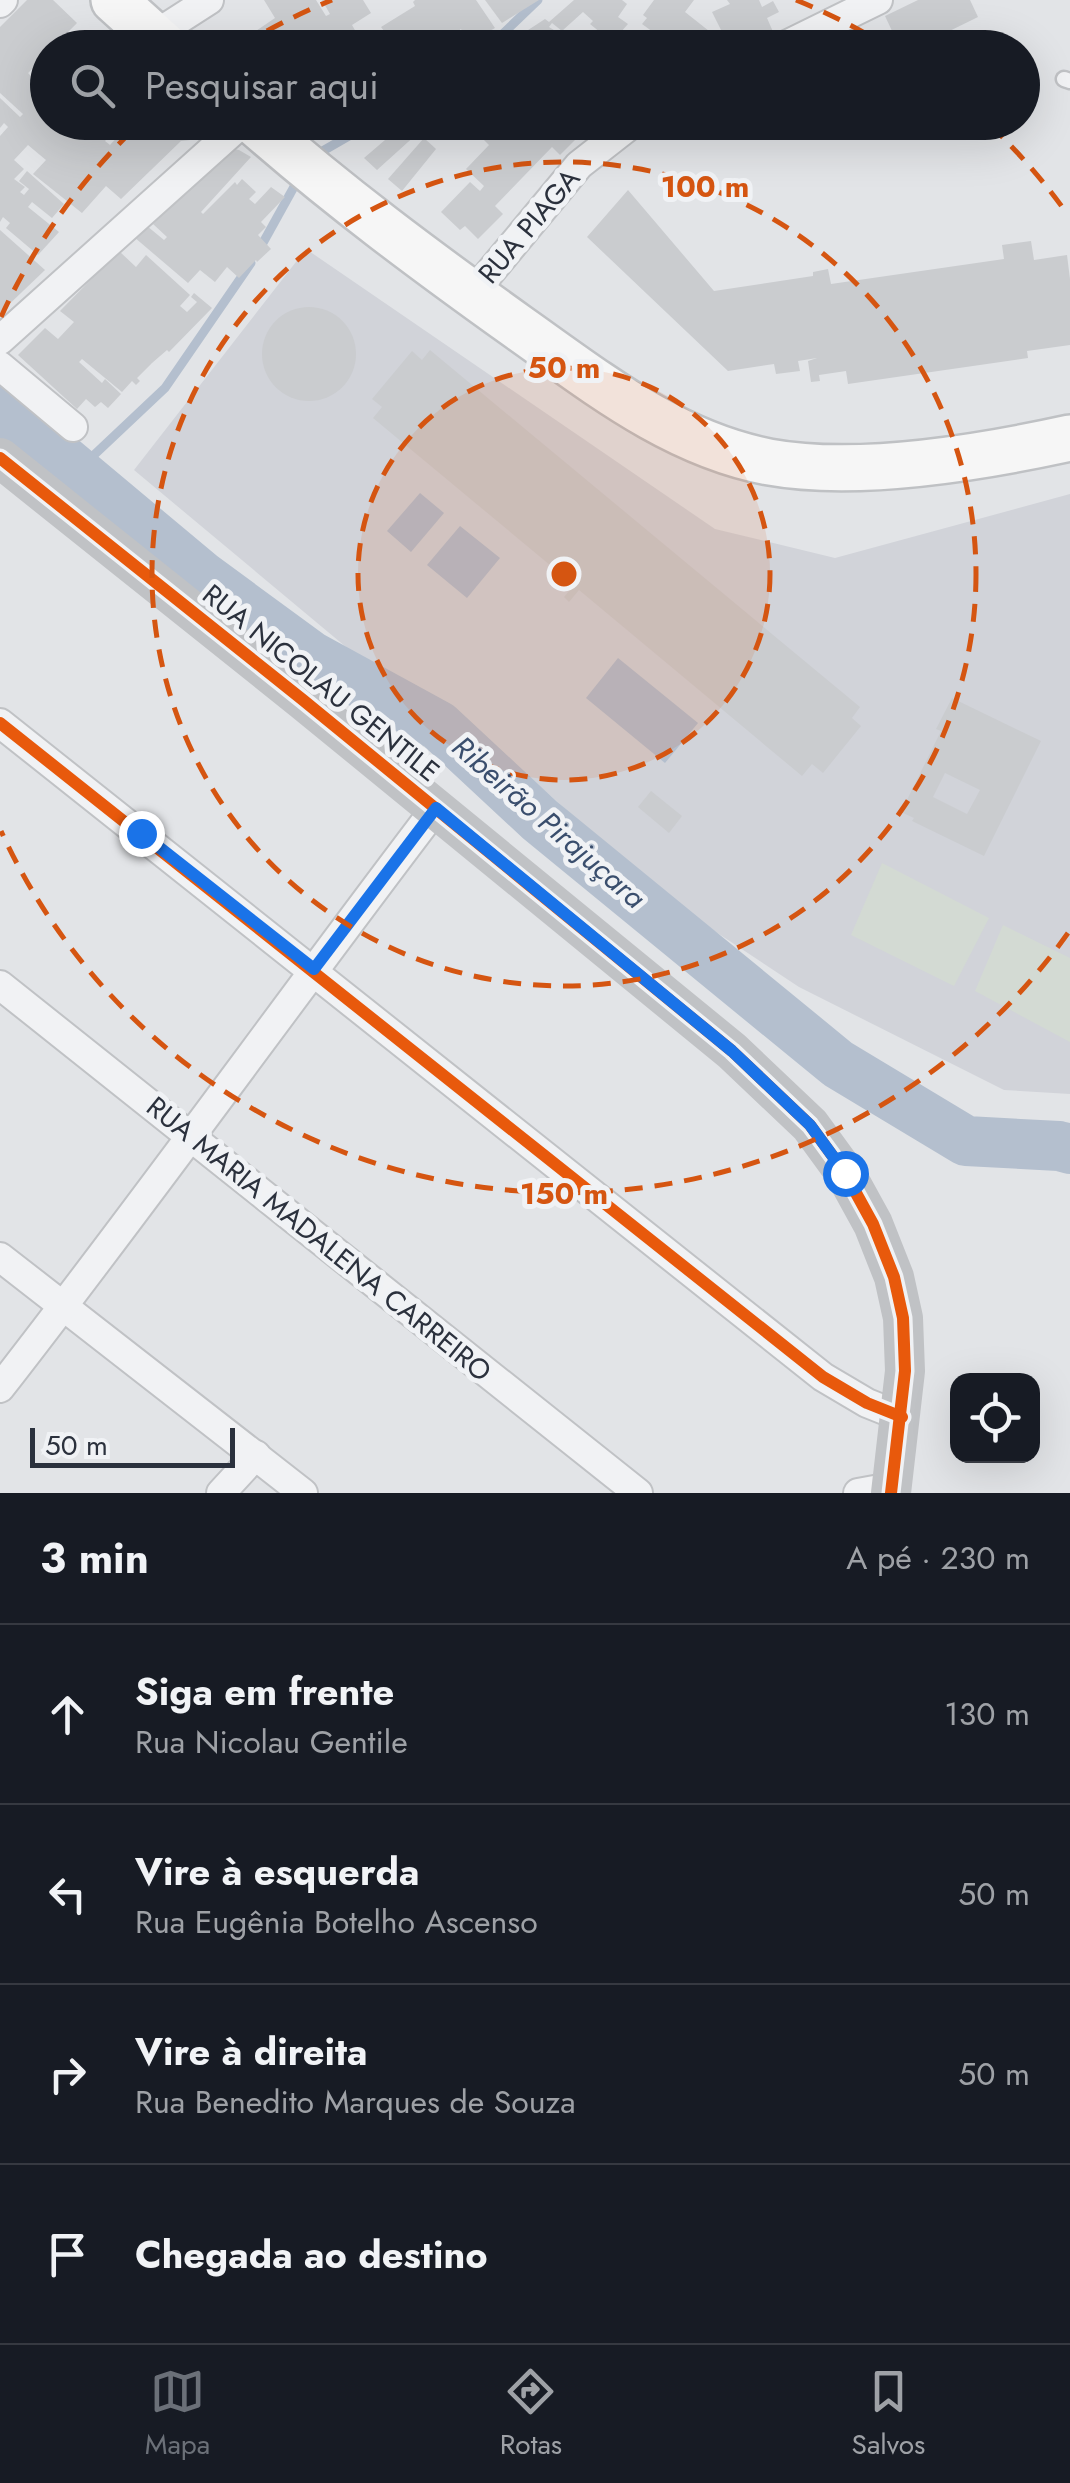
<!DOCTYPE html>
<html lang="pt">
<head>
<meta charset="utf-8">
<style>
  body { margin:0; font-family:Jost,sans-serif; background:#242831; color:#f1f3f6 }
  .controls { position:absolute; right:30px; bottom:30px; display:grid; overflow:hidden; border-radius:20px; box-shadow:0 10px 40px #0002 }
  .controls button { width:90px; height:90px; display:grid; place-items:center; padding:0; border:0; border-bottom:2px solid #363941; background:#171b24; color:#f1f3f6; font:50px sans-serif }
  .scale { position:absolute; left:30px; bottom:25px; width:205px; box-sizing:border-box; padding-left:10px; border:5px solid #2b313d; border-top:0; font-size:28px; line-height:35px; white-space:nowrap; color:#2b313d; -webkit-text-stroke:8px #f0f2f5; paint-order:stroke }
  .stop { position:absolute; width:30px; height:30px; margin:-22px; border:8px solid #1a73e8; border-radius:50%; background:#fff }
  .stop.end { background:#1a73e8; border-color:#fff; box-shadow:0 2px 10px #0008 }
  .list { margin:0; padding:0; list-style:none }
  h2 { display:flex; justify-content:space-between; align-items:center; height:130px; margin:0; padding:0 40px; font-size:42px }
  h2 small { font-size:32px; font-weight:400; color:#9ea1a6 }
  .list li { display:grid; grid-template-columns:65px 1fr auto; gap:30px; align-items:center; box-sizing:border-box; height:180px; padding:0 40px; border-top:2px solid #363941 }
  .list b { display:block; font-size:38px; white-space:nowrap }
  .list p { margin:0; font-size:32px; white-space:nowrap; color:#9ea1a6 }
  .list em { font-size:32px; font-style:normal; color:#9ea1a6 }
  .icon { flex:none; width:55px; height:55px; fill:none; stroke:currentColor; stroke-width:2; stroke-linecap:round; stroke-linejoin:round }
  .map { position:relative; flex:none; width:1070px; height:1493px; overflow:hidden }
  .search { position:absolute; background:#171b24; box-shadow:0 10px 40px #0002; left:30px; right:30px; top:30px; height:110px; display:flex; align-items:center; gap:25px; box-sizing:border-box; padding:0 35px; border-radius:55px; color:#9ea1a6; font-size:38px }
  .sheet { height:850px; background:#171b24 }
  nav { display:flex; justify-content:space-around; align-items:center; box-sizing:border-box; height:140px; border-top:2px solid #363941; background:#171b24; font-size:28px; color:#9ea1a6 }
  nav a { display:grid; justify-items:center; gap:5px }
  nav .on { color:#6b7078 }
  .map>svg:first-child { display:block }
</style>
</head>
<body>
<div class="map">
<svg width="1070" height="1493" viewBox="0 0 1070 1493">
  <rect width="100%" height="100%" fill="#e2e4e7"/>
  <polygon fill="#d1d3d9" points="306,249 715,529 835,558 1070,494 1070,1094 1004,1090 799,987 663,897 452,707 364,662 134,470"/>
  <g fill="#d3dad3">
    <polygon points="882,863 989,918 954,986 851,935"/>
    <polygon points="1003,925 1070,958 1070,1042 975,991"/>
  </g>
  <g fill="#b4bfce">
    <polygon points="420,493 444,513 411,552 387,531"/>
    <polygon points="460,526 500,558 467,598 427,565"/>
    <polygon points="618,658 698,723 665,763 586,698"/>
  </g>
  <g fill="none" stroke-linecap="round" stroke-linejoin="round">
    <g stroke="#b4bfce" stroke-width="9">
      <polyline points="488,48 538,0"/>
      <polyline points="314,156 373,122"/>
      <polyline points="259,250 300,176"/>
      <polyline points="77,471 165,388 251,263"/>
    </g>
    <polyline stroke="#b4bfce" stroke-width="50" points="0,407 202,576 311,656 439,726 540,820 838,1064 966,1141 1059,1146 1070,1149"/>
  </g>
  <g fill="#cacccf" fill-rule="evenodd">
    <polygon points="27,0 53,0 77,23 65,35 78,48 48,48 48,81 34,67 28,73 42,88 48,83 48,122 62,122 76,134 78,132 70,125 73,122 123,122 105,141 110,145 131,122 202,122 190,140 181,141 121,199 106,186 82,213 33,174 46,160 28,145 14,160 24,169 14,179 25,187 20,192 24,195 29,189 19,181 27,171 64,204 52,218 32,202 28,207 59,232 38,255 6,228 10,223 3,217 0,222 0,136 8,127 4,123 0,128 0,98 20,117 23,114 0,93 0,27"/>
    <polygon points="264,0 316,0 326,16 330,14 322,0 363,0 371,13 352,25 356,32 349,37 353,42 345,47 335,31 310,48 249,48 244,39 275,18"/>
    <polygon points="415,0 476,0 495,28 469,43 461,29 457,32 466,45 462,48 440,48 431,32 425,36 432,48 397,48 381,27 415,6 413,2"/>
    <polygon points="485,0 539,0 502,23"/>
    <polygon points="574,0 622,0 627,4 618,17 628,24 612,42 590,24 593,21 583,12 562,31 552,23 549,27 570,40 565,48 499,48 508,42 514,46 525,32 545,19 549,22"/>
    <polygon points="654,0 694,0 685,12 709,31 697,48 675,48 642,24 647,18 643,15"/>
    <polygon points="727,0 759,0 762,7 773,1 779,12 767,18 774,34 746,48 738,48 732,34 725,38 712,12 730,4"/>
    <polygon points="918,0 970,0 978,17 915,48 900,48 885,16"/>
    <polygon points="406,122 437,122 422,138 418,133 377,170 364,158"/>
    <polygon points="487,122 593,122 560,155 552,147 495,206 503,214 478,239 465,226 460,230 441,212 470,182 480,191 484,186 466,169 489,145 476,132"/>
    <polygon points="424,138 436,149 402,191 388,179"/>
    <polygon points="223,147 239,150 251,157 201,212 203,214 235,182 237,185 242,179 256,192 249,199 255,204 271,187 285,197 261,222 266,227 258,235 271,249 257,262 256,260 239,278 227,267 215,282 200,270 188,283 134,237 147,226 164,240 167,237 153,224 214,164"/>
    <polygon points="628,190 714,291 813,276 813,272 828,269 831,284 1004,259 1002,245 1031,241 1034,260 1067,255 1070,279 1070,345 1027,351 1028,358 848,384 846,371 819,375 820,381 811,382 808,361 817,358 798,361 800,371 776,374 774,364 728,371 587,237"/>
    <polygon points="0,230 45,270 0,313"/>
    <polygon points="119,251 136,267 146,255 190,295 180,306 187,312 197,302 191,297 194,293 212,308 169,352 167,350 152,363 137,378 140,381 136,385 132,381 122,392 82,359 79,362 102,383 105,379 121,394 108,408 101,402 95,407 86,399 77,409 18,355 45,328 58,339 74,322 60,311"/>
    <circle cx="309" cy="354" r="47"/>
    <polygon points="430,350 860,707 852,718 861,726 823,773 812,764 802,776 579,590 569,602 564,597 574,585 373,418 382,407 372,399 412,351 422,360"/>
    <path d="M 952,698 L 1041,741 L 984,856 L 912,821 L 914,818 L 901,812 L 941,731 L 936,729 ZM 945,773 L 980,790 L 967,814 L 933,797 Z"/>
    <polygon points="651,791 682,816 669,833 638,807"/>
  </g>
  <g fill="none" stroke-linecap="round" stroke-linejoin="round">
    <defs>
      <polyline id="lane" points="1064,79 1070,81"/>
      <g id="street">
        <polyline points="0,3 3,0"/>
        <polyline points="153,36 209,0"/>
        <polyline points="780,48 878,0"/>
        <polyline points="472,294 579,165 634,122"/>
        <polyline points="0,340 243,122"/>
        <polyline points="0,366 73,427"/>
        <polyline points="0,723 823,1377 867,1403 902,1417"/>
        <polyline points="0,985 638,1493"/>
        <polyline points="0,1257 303,1493"/>
        <path d="M 0,1388 C 149,1197 289,1001 436,808"/>
        <polyline points="221,1493 256,1455"/>
        <polyline points="858,1493 891,1487"/>
      </g>
      <g id="primary">
        <polyline points="114,0 167,48"/>
        <path d="M 254,122 C 338,196 427,262 518,327 C 596,382 673,444 769,462 C 857,478 983,457 1070,438"/>
      </g>
    </defs>
    <use href="#lane" stroke="#c0c2c5" stroke-width="19"/>
    <use href="#street" stroke="#c0c2c5" stroke-width="32"/>
    <use href="#primary" stroke="#bfc1c4" stroke-width="50"/>
    <use href="#lane" stroke="#f1f2f4" stroke-width="14"/>
    <use href="#street" stroke="#f1f2f4" stroke-width="28"/>
    <polyline stroke="#c0c2c5" stroke-width="40" points="0,458 303,700 732,1051 810,1125 845,1173 873,1224 894,1277 903,1318 905,1371 891,1493"/>
    <use href="#primary" stroke="#f6f6f6" stroke-width="45"/>
    <defs>
      <g id="cycleway">
        <polyline points="0,458 303,700 732,1051 810,1125 845,1173 873,1224 894,1277 903,1318 905,1371 891,1493"/>
        <polyline points="0,723 823,1377 867,1403 902,1417"/>
      </g>
    </defs>
    <use href="#cycleway" stroke="#f0f2f5" stroke-width="19"/>
    <use href="#cycleway" stroke="#e8590c" stroke-width="12"/>
  </g>
  <g fill="none" stroke-linecap="round" stroke-linejoin="round">
    <polyline stroke="#1a73e8" stroke-width="12" points="141,833 314,969 436,808 732,1051 810,1125 845,1173"/>
  </g>
  <circle cx="564" cy="574" r="206" fill="#d55511" fill-opacity=".12"/>
  <g fill="none" stroke="#d55511" stroke-width="5" stroke-dasharray="18 12">
    <circle cx="564" cy="574" r="206"/>
    <circle cx="564" cy="574" r="412"/>
    <path d="M1068 933A619 619 0 0 1 1 831M1 317A619 619 0 0 1 138 125M241 46A619 619 0 0 1 332 0M796 0A619 619 0 0 1 887 46M990 125A619 619 0 0 1 1068 215"/>
  </g>
  <g text-anchor="middle" dominant-baseline="central" stroke-width="10" stroke-linejoin="round" paint-order="stroke">
    <g font-size="28" fill="#2b313d" stroke="#f0f2f5">
      <text transform="translate(529 226) rotate(-50)">RUA PIAGA</text>
      <text transform="translate(321 683) rotate(39)">RUA NICOLAU GENTILE</text>
      <text transform="translate(319 1239) rotate(39)">RUA MARIA MADALENA CARREIRO</text>
    </g>
    <g font-size="30" font-style="italic" fill="#3a4e6d" stroke="#f0f2f5">
      <text transform="translate(549 822) rotate(41)">Ribeirão Pirajuçara</text>
    </g>
  </g>
  <circle cx="564" cy="574" r="15" fill="#d55511" stroke="#f0f2f5" stroke-width="5"/>
  <g font-size="30" text-anchor="middle" font-weight="bold" fill="#d55511" stroke="#f0f2f5" stroke-width="10" stroke-linejoin="round" paint-order="stroke">
    <text x="705" y="197">100 m</text>
    <text x="564" y="378">50 m</text>
    <text x="564" y="1204">150 m</text>
  </g>
</svg>
<div class="controls">
<button><svg class="icon" aria-label="locate" viewBox="0 0 24 24"><circle cx="12" cy="12" r="6"/><path d="M12 2v4M12 18v4M2 12h4M18 12h4"/></svg></button>
</div>
<div class="scale">50 m</div>
<div class="stop" style="left:845px;top:1173px"></div>
<div class="stop end" style="left:141px;top:833px"></div>
<div class="search"><svg class="icon" aria-label="search" viewBox="0 0 24 24"><circle cx="10" cy="10" r="6"/><path d="M15 15l6 6"/></svg>Pesquisar aqui</div>
</div>
<section class="sheet">
<h2>3 min<small>A pé · 230 m</small></h2>
<ul class="list">
<li><svg class="icon" aria-label="ahead" viewBox="0 0 24 24"><path d="M12 20V5M6 11l6-6 6 6"/></svg><div><b>Siga em frente</b><p>Rua Nicolau Gentile</p></div><em>130 m</em></li>
<li><svg class="icon" aria-label="left" viewBox="0 0 24 24"><path d="M17 20v-9H6M10 6l-5 5 5 5"/></svg><div><b>Vire à esquerda</b><p>Rua Eugênia Botelho Ascenso</p></div><em>50 m</em></li>
<li><svg class="icon" aria-label="right" viewBox="0 0 24 24"><path d="M7 20v-9h11M14 6l5 5-5 5"/></svg><div><b>Vire à direita</b><p>Rua Benedito Marques de Souza</p></div><em>50 m</em></li>
<li><svg class="icon" aria-label="arrive" viewBox="0 0 24 24"><path d="M6 21V4h12l-3 4 3 4H6"/></svg><div><b>Chegada ao destino</b></div></li>
</ul>
</section>
<nav>
<a class="on"><svg class="icon" aria-label="map" viewBox="0 0 24 24"><path d="M3 6l6-2 6 2 6-2v14l-6 2-6-2-6 2zM9 4v14M15 6v14"/></svg>Mapa</a>
<a><svg class="icon" aria-label="directions" viewBox="0 0 24 24"><path d="M12 3l9 9-9 9-9-9zM9 14v-3h6M13 9l2 2-2 2"/></svg>Rotas</a>
<a><svg class="icon" aria-label="saved" viewBox="0 0 24 24"><path d="M7 4h10v16l-5-4-5 4z"/></svg>Salvos</a>
</nav>
</body>
</html>
